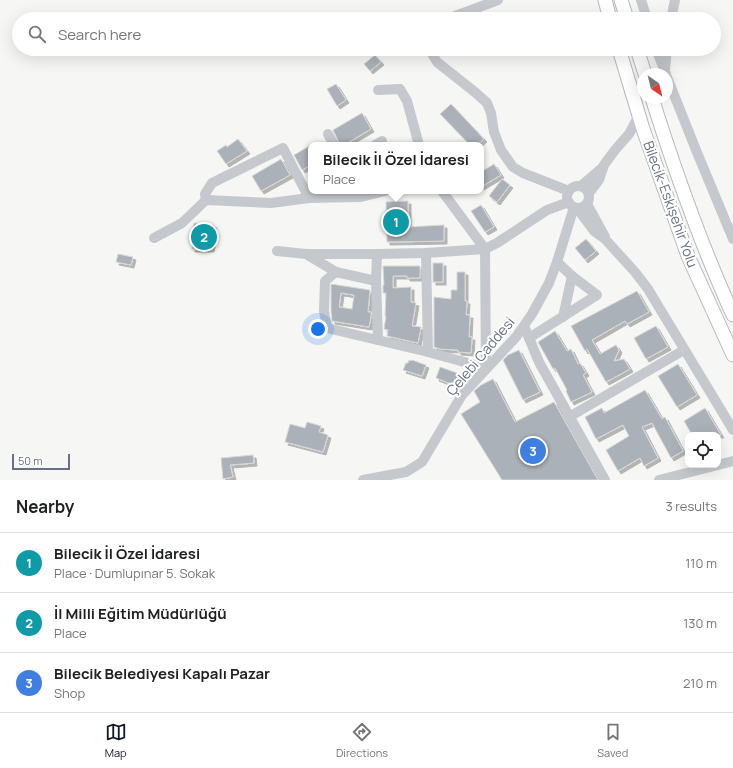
<!DOCTYPE html>
<html lang="en">
<head>
<meta charset="utf-8">
<style>
  body { margin:0; font-family:Manrope,sans-serif; background:#f6f6f6; color:#202124 }
  .controls { position:absolute; right:12px; bottom:12px; display:grid; overflow:hidden; border-radius:8px; box-shadow:0 4px 16px #0002 }
  .controls button { width:36px; height:36px; display:grid; place-items:center; padding:0; border:0; border-bottom:1px solid #e0e0e0; background:#fff; color:#202124; font:20px sans-serif }
  .compass { position:absolute; left:637px; top:68px; width:36px; height:36px; border-radius:50%; background:#fff; box-shadow:0 4px 16px #0002; rotate:145deg }
  .scale { position:absolute; left:12px; bottom:10px; width:58px; box-sizing:border-box; padding-left:4px; border:2px solid #677184; border-top:0; font-size:11px; line-height:14px; white-space:nowrap; color:#677184; -webkit-text-stroke:3px #fff; paint-order:stroke }
  .you { position:absolute; left:318px; top:329px; width:14px; height:14px; margin:-10px; border:3px solid #fff; border-radius:50%; background:#1a73e8; box-shadow:0 0 0 6px #1a73e833 }
  .badge { display:grid; place-items:center; width:26px; height:26px; border-radius:50%; background:#111827; color:#fff; font-size:13px; font-weight:700 }
  .pin { position:absolute; translate:-50% -50%; border:2px solid #fff; box-shadow:0 1px 4px #0006 }
  .popup { position:absolute; left:308px; top:142px; width:176px; height:52px; box-sizing:border-box; display:grid; place-content:center; border-radius:8px; background:#fff; filter:drop-shadow(0 1px 3px #0005); font-size:13px; white-space:nowrap; color:#757577 }
  .popup b { font-size:15px; color:#202124 }
  .popup::after { content:''; position:absolute; left:50%; top:100%; margin-left:-8px; border:8px solid transparent; border-top-color:#fff }
  .list { margin:0; padding:0; list-style:none }
  h2 { display:flex; justify-content:space-between; align-items:center; height:52px; margin:0; padding:0 16px; font-size:17px }
  h2 small { font-size:13px; font-weight:400; color:#757577 }
  .list li { display:grid; grid-template-columns:26px 1fr auto; gap:12px; align-items:center; box-sizing:border-box; height:60px; padding:0 16px; border-top:1px solid #e0e0e0 }
  .list b { display:block; font-size:15px; white-space:nowrap }
  .list p { margin:0; font-size:13px; white-space:nowrap; color:#757577 }
  .list em { font-size:13px; font-style:normal; color:#757577 }
  .icon { flex:none; width:22px; height:22px; fill:none; stroke:currentColor; stroke-width:2; stroke-linecap:round; stroke-linejoin:round }
  .map { position:relative; flex:none; width:733px; height:480px; overflow:hidden }
  .search { position:absolute; background:#fff; box-shadow:0 4px 16px #0002; left:12px; right:12px; top:12px; height:44px; display:flex; align-items:center; gap:10px; box-sizing:border-box; padding:0 14px; border-radius:22px; color:#757577; font-size:15px }
  .sheet { height:232px; background:#fff }
  nav { display:flex; justify-content:space-around; align-items:center; box-sizing:border-box; height:56px; border-top:1px solid #e0e0e0; background:#fff; font-size:11px; color:#757577 }
  nav a { display:grid; justify-items:center; gap:2px }
  nav .on { color:#111827 }
  .map>svg:first-child { display:block }
</style>
</head>
<body>
<div class="map">
<svg width="733" height="480" viewBox="0 0 733 480">
  <defs>
    <filter id="shadow"><feDropShadow dx="3" dy="3" stdDeviation="0" flood-color="#0004"/></filter>
  </defs>
  <rect width="100%" height="100%" fill="#f6f7f4"/>
  <g fill="#abb1b8" stroke="#d8d8d7" fill-rule="evenodd" filter="url(#shadow)">
    <polygon points="375,55 381,62 370,71 364,64"/>
    <polygon points="336,84 346,100 337,106 327,89"/>
    <polygon points="451,104 484,139 477,145 470,145 440,114"/>
    <polygon points="362,113 371,129 344,145 340,145 333,130"/>
    <polygon points="238,139 247,151 226,164 217,151 226,145 227,147"/>
    <polygon points="311,145 311,165 302,170 294,155"/>
    <polygon points="281,159 290,175 261,191 252,176"/>
    <polygon points="494,164 501,175 481,187 481,172"/>
    <polygon points="502,179 510,185 497,202 489,196"/>
    <polygon points="408,201 408,227 444,225 444,241 387,242 386,202"/>
    <polygon points="481,205 494,227 485,232 471,211"/>
    <polygon points="194,223 214,225 213,231 215,233 211,249 192,249"/>
    <polygon points="586,239 596,251 585,260 575,248"/>
    <polygon points="118,254 133,257 131,265 116,262"/>
    <rect x="433" y="263" width="10" height="19"/>
    <polygon points="383,266 420,266 420,278 407,278 407,276 393,276 393,288 411,287 411,302 416,303 412,326 421,327 418,343 387,336 388,330 384,329 386,316 385,316 386,293 383,293 383,285 384,285"/>
    <polygon points="457,272 465,272 465,301 467,301 466,315 470,315 469,337 472,337 471,353 458,352 458,350 440,349 434,347 434,297 451,299 451,290 457,290"/>
    <path d="M 331,284 L 370,290 L 368,312 L 371,312 L 371,316 L 369,327 L 332,321 L 331,311 ZM 341,293 L 354,295 L 352,309 L 339,307 Z"/>
    <polygon points="637,291 649,312 627,324 625,321 592,340 600,354 616,345 619,350 614,361 624,359 630,369 606,382 587,349 585,351 571,326"/>
    <polygon points="656,326 668,347 646,359 634,338"/>
    <polygon points="555,331 567,351 571,349 578,364 580,363 586,373 583,375 592,392 571,402 566,391 567,390 555,368 553,369 538,342"/>
    <polygon points="519,350 540,392 523,400 503,360 508,355"/>
    <polygon points="409,360 411,361 412,360 426,365 422,376 403,370 406,363 408,363"/>
    <polygon points="678,364 697,395 677,407 658,376"/>
    <polygon points="440,367 460,374 456,386 436,378"/>
    <polygon points="493,379 515,422 554,402 598,480 502,480 461,414 480,402 474,391 481,385"/>
    <polygon points="645,390 662,419 665,417 683,451 671,458 652,423 642,427 658,458 644,466 640,458 618,471 606,450 629,436 623,425 596,439 585,417 602,408 604,413"/>
    <polygon points="705,408 721,435 692,435 684,421"/>
    <polygon points="307,422 321,426 319,432 328,435 323,452 285,442 290,424 305,428"/>
    <polygon points="253,455 254,463 230,465 233,477 223,479 221,458"/>
  </g>
  <g fill="none" stroke-linecap="round" stroke-linejoin="round">
    <defs>
      <g id="major">
        <polyline points="605,0 610,19"/>
        <polyline points="621,0 627,19"/>
        <polyline points="619,49 643,129 688,256 733,355"/>
        <polyline points="637,49 645,74"/>
        <path d="M 652,98 C 675,171 701,245 733,315"/>
      </g>
    </defs>
    <use href="#major" stroke="#b6b9be" stroke-width="15"/>
    <g stroke="#c5c8cc" stroke-width="10">
      <polyline points="641,0 647,19"/>
      <polyline points="447,19 498,0"/>
      <polyline points="671,19 675,0"/>
      <polyline points="429,49 437,62 476,93 487,103 491,113 494,132 501,150 513,167 523,173 569,191"/>
      <polyline points="656,49 666,74"/>
      <polyline points="665,69 667,49"/>
      <polyline points="667,77 696,150 733,239"/>
      <polyline points="378,90 400,89 407,101 419,145"/>
      <polyline points="328,134 334,145"/>
      <polyline points="375,145 382,141"/>
      <polyline points="581,186 603,167"/>
      <circle cx="578" cy="197" r="11"/>
      <polyline points="589,193 599,180 604,165 615,150 629,134 639,115"/>
      <polyline points="206,200 205,194 212,183 283,148 309,198"/>
      <polyline points="587,204 605,237"/>
      <polyline points="577,208 594,231 605,239 635,272 648,289 733,430"/>
      <polyline points="154,238 182,223 206,200 271,203 309,198 361,197 385,191"/>
      <polyline points="277,251 306,254 377,254 426,253 485,249 497,243 547,210 569,202"/>
      <polyline points="426,253 428,352"/>
      <polyline points="306,254 336,272 376,281"/>
      <polyline points="377,254 376,281 378,340"/>
      <polyline points="336,272 325,281 324,311 327,328 428,352 486,368 485,249 442,191"/>
      <polyline points="563,317 572,276"/>
      <polyline points="524,326 539,362 605,480"/>
      <polyline points="529,338 597,295 572,276 557,262"/>
      <polyline points="569,417 684,350"/>
      <polyline points="363,480 406,472 422,462 462,395 516,337 532,314 549,283 557,262 574,207"/>
      <polyline points="659,480 733,461"/>
    </g>
    <use href="#major" stroke="#fff" stroke-width="13"/>
  </g>
  <g text-anchor="middle" dominant-baseline="central" stroke-width="4" stroke-linejoin="round" paint-order="stroke">
    <g font-size="14" fill="#677184" stroke="#fff">
      <text transform="translate(671 204) rotate(70)">Bilecik-Eskişehir Yolu</text>
      <text transform="translate(480 356) rotate(-50)">Çelebi Caddesi</text>
    </g>
  </g>
</svg>
<div class="controls">
<button><svg class="icon" aria-label="locate" viewBox="0 0 24 24"><circle cx="12" cy="12" r="6"/><path d="M12 2v4M12 18v4M2 12h4M18 12h4"/></svg></button>
</div>
<svg class="compass" viewBox="-18 -18 36 36"><path d="M0-13l5 13h-10z" fill="#e53935"/><path d="M0 13l5-13h-10z" fill="#757577"/></svg>
<div class="scale">50 m</div>
<div class="you"></div>
<div class="pin badge" style="left:396px;top:222px;background:#0f9aa8">1</div>
<div class="popup"><b>Bilecik İl Özel İdaresi</b>Place</div>
<div class="pin badge" style="left:204px;top:237px;background:#0f9aa8">2</div>
<div class="pin badge" style="left:533px;top:451px;background:#3f7fe0">3</div>
<div class="search"><svg class="icon" aria-label="search" viewBox="0 0 24 24"><circle cx="10" cy="10" r="6"/><path d="M15 15l6 6"/></svg>Search here</div>
</div>
<section class="sheet">
<h2>Nearby<small>3 results</small></h2>
<ul class="list">
<li><span class="badge" style="background:#0f9aa8">1</span><div><b>Bilecik İl Özel İdaresi</b><p>Place · Dumlupınar 5. Sokak</p></div><em>110 m</em></li>
<li><span class="badge" style="background:#0f9aa8">2</span><div><b>İl Milli Eğitim Müdürlüğü</b><p>Place</p></div><em>130 m</em></li>
<li><span class="badge" style="background:#3f7fe0">3</span><div><b>Bilecik Belediyesi Kapalı Pazar</b><p>Shop</p></div><em>210 m</em></li>
</ul>
</section>
<nav>
<a class="on"><svg class="icon" aria-label="map" viewBox="0 0 24 24"><path d="M3 6l6-2 6 2 6-2v14l-6 2-6-2-6 2zM9 4v14M15 6v14"/></svg>Map</a>
<a><svg class="icon" aria-label="directions" viewBox="0 0 24 24"><path d="M12 3l9 9-9 9-9-9zM9 14v-3h6M13 9l2 2-2 2"/></svg>Directions</a>
<a><svg class="icon" aria-label="saved" viewBox="0 0 24 24"><path d="M7 4h10v16l-5-4-5 4z"/></svg>Saved</a>
</nav>
</body>
</html>
